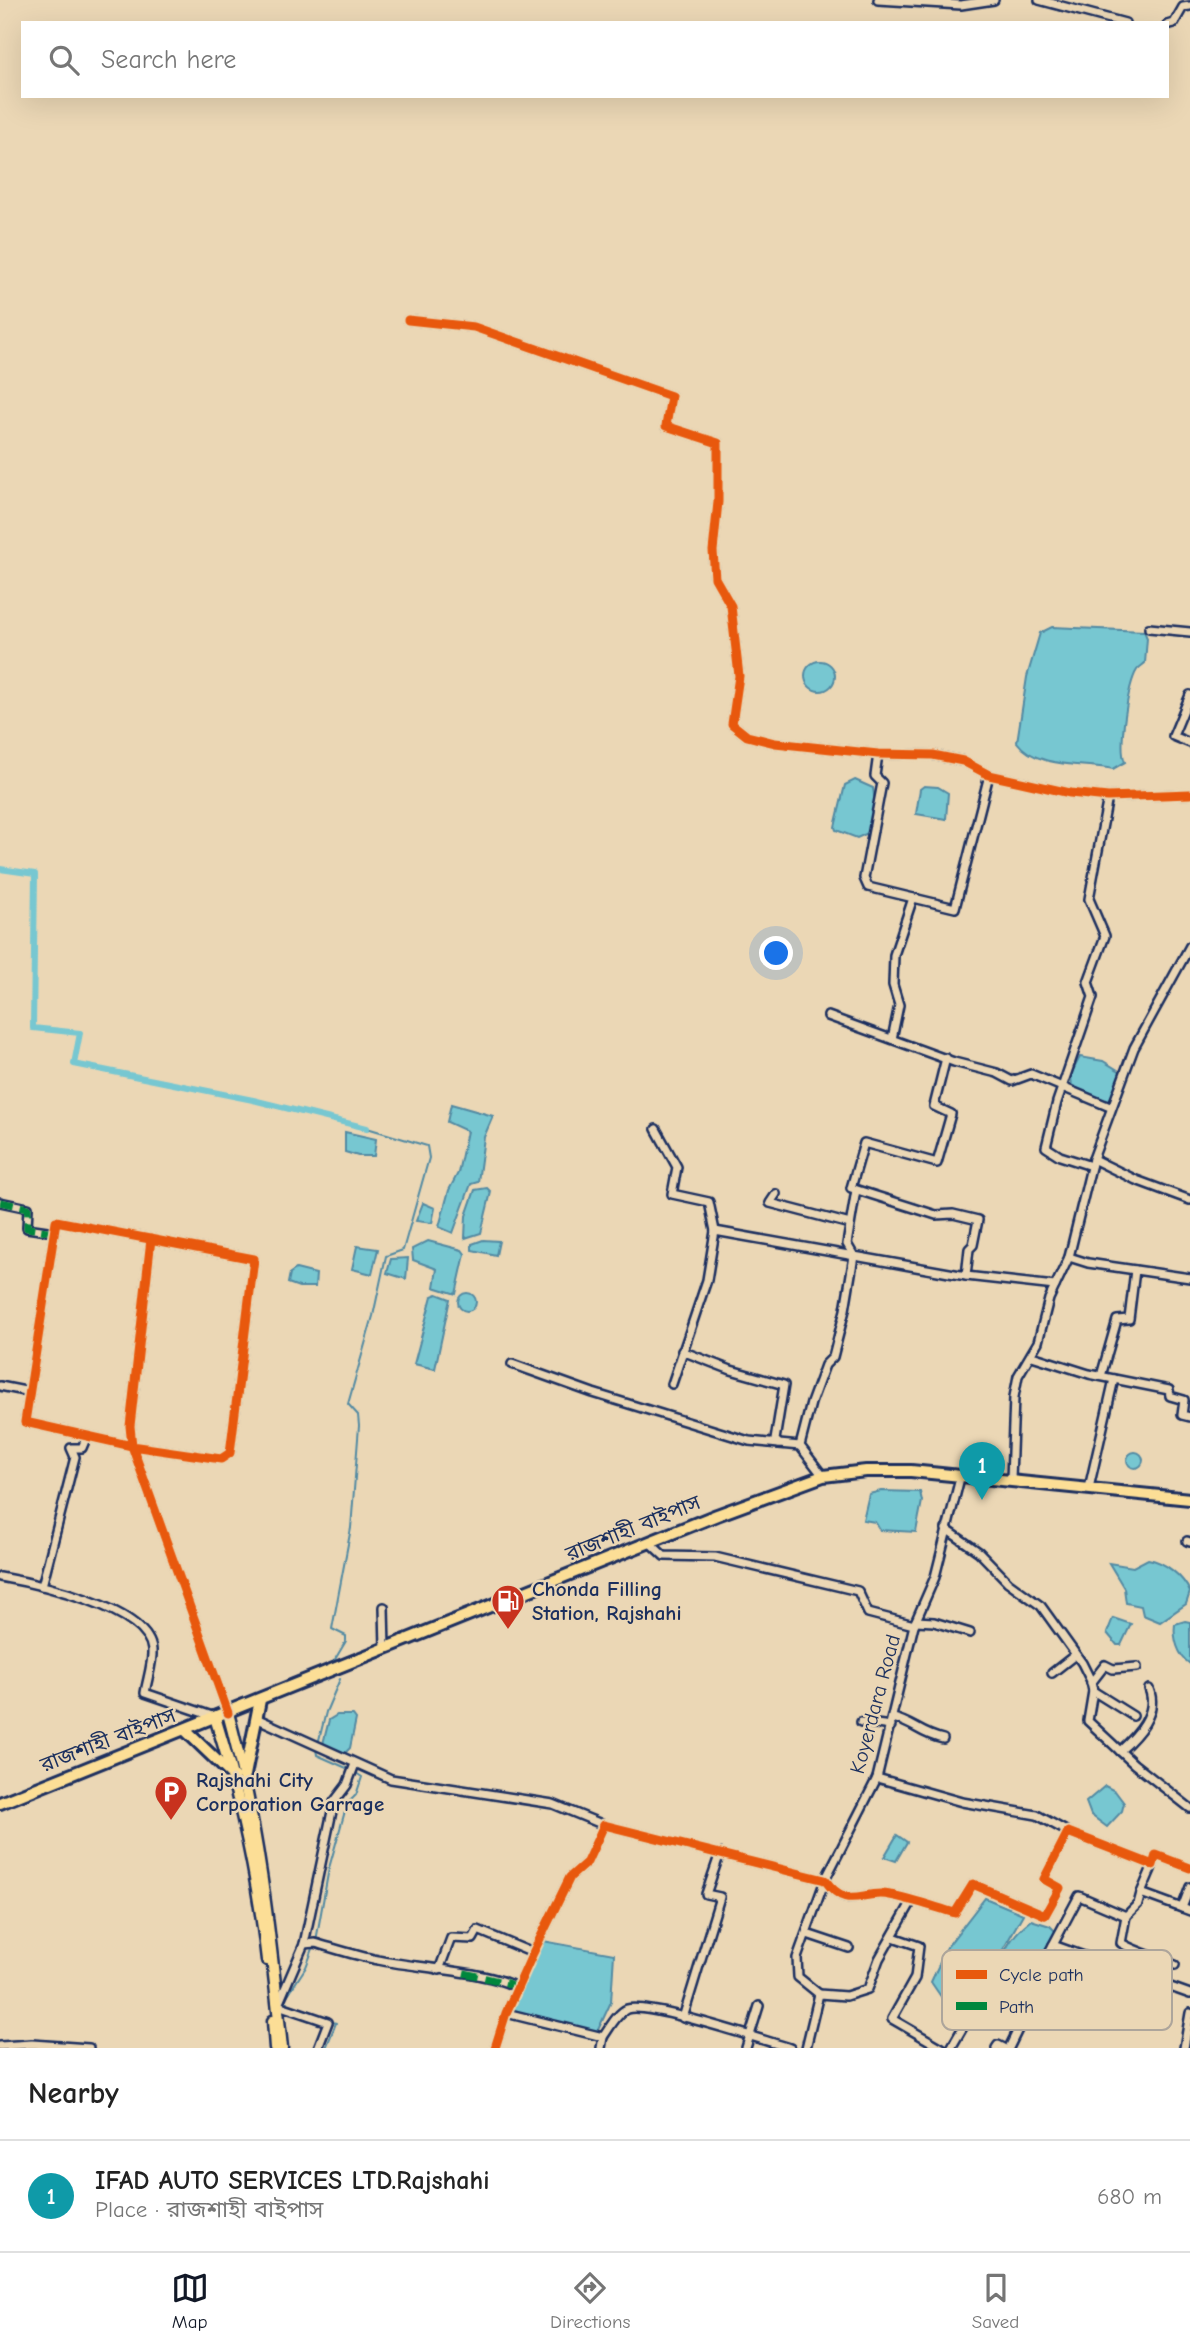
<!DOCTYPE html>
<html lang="en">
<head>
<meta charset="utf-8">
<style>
  body { margin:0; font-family:"Comic Neue","Noto Sans Bengali",sans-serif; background:#f2f2f2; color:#222 }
  .you { position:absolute; left:777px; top:954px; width:24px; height:24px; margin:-18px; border:5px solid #fff; border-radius:50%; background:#1a73e8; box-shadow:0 0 0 10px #1a73e833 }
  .badge { display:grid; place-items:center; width:46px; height:46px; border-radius:50%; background:#111827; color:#fff; font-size:23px; font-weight:700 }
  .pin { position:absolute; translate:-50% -58px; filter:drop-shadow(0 2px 4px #0008) }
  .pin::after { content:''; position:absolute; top:37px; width:24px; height:21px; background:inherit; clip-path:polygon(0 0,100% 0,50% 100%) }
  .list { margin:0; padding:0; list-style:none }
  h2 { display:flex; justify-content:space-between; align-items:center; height:91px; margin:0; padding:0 28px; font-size:30px }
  h2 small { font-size:23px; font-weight:400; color:#767676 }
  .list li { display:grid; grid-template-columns:46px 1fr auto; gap:21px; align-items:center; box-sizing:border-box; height:112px; padding:0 28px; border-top:2px solid #e0e0e0 }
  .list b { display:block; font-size:26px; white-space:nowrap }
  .list p { margin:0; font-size:23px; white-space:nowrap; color:#767676 }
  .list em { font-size:23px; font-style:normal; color:#767676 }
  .icon { flex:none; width:38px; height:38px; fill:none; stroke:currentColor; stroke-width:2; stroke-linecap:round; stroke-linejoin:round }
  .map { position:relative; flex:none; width:1190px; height:2048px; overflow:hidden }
  .search { position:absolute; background:#fff; box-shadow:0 7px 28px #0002; left:21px; right:21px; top:21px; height:77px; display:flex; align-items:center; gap:18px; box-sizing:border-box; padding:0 24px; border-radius:0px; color:#767676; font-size:26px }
  .sheet { height:203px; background:#fff }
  nav { display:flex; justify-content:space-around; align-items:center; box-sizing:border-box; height:98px; border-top:2px solid #e0e0e0; background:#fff; font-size:19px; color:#767676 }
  nav a { display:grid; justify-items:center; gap:4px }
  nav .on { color:#111827 }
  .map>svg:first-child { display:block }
</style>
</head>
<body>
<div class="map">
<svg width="1190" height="2048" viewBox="0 0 1190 2048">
  <rect width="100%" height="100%" fill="#ebd7b5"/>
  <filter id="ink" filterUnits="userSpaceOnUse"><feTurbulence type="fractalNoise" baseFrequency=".0143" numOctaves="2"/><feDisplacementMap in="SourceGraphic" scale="14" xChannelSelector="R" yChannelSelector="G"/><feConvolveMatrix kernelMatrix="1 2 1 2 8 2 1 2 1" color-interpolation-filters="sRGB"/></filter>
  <g filter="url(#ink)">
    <g fill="#77c7d1" stroke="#528aa3" stroke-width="2">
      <path d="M 1052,627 L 1144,631 L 1147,638 L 1145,663 C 1144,664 1137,669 1137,670 C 1128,684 1118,748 1125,762 L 1113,769 C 1084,763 1036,769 1017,742 L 1027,677 L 1040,633 Z"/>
      <circle cx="820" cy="676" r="15"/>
      <polygon points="855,780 873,788 875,803 868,833 857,838 836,830 835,827 845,785"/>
      <polygon points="924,786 938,787 948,793 946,819 916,814 920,789"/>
      <polygon points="1080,1057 1103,1061 1121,1072 1112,1098 1103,1101 1072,1089 1071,1074"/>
      <polygon points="451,1104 493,1116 484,1137 478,1182 471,1184 453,1233 439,1227 449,1190 458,1173 467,1131 447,1122"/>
      <polygon points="345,1132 376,1139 374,1156 358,1156 345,1152"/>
      <polygon points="487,1188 491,1192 481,1233 465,1238 466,1216 475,1190"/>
      <polygon points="423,1203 435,1208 432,1223 416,1221"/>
      <polygon points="483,1240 499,1241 496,1255 472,1250 472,1244"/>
      <polygon points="428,1241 462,1250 465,1254 456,1294 434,1287 437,1269 413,1260 412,1249"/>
      <polygon points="357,1246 378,1249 372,1274 352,1269"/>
      <polygon points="408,1258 406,1279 387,1273 391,1259"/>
      <polygon points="296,1269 316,1274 315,1287 299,1287 288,1283 290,1273"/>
      <circle cx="467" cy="1302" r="9"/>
      <polygon points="437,1294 450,1299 435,1369 414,1364 432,1296"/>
      <circle cx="1135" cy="1460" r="8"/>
      <polygon points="881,1491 920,1492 922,1501 916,1532 880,1530 875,1522 863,1520 869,1494"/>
      <path d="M 1148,1559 C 1165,1562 1183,1576 1190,1592 L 1186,1604 L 1160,1622 L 1143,1615 L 1141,1606 L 1126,1603 L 1124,1588 L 1109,1563 L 1133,1567 Z"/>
      <polygon points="1113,1618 1131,1624 1121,1645 1117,1645 1107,1633"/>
      <path d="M 1185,1621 L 1190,1622 L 1190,1664 C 1178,1656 1173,1638 1175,1624 Z"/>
      <polygon points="337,1715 353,1715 356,1719 350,1748 345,1753 323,1744 329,1720"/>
      <polygon points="1105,1786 1115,1791 1124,1803 1122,1811 1107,1827 1091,1815 1086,1802"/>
      <polygon points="897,1835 907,1842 896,1861 884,1857"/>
      <polygon points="985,1898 1023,1914 969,2010 946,2004 931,1982 947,1947"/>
      <path d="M 1031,1920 L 1050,1926 L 1056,1932 L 1039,1971 L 1025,1990 L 1001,1976 C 997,1955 1015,1932 1031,1920 Z"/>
      <polygon points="543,1941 614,1954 611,2002 598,2030 594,2032 515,2012 512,2009"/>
    </g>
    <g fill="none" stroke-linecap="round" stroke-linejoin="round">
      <g stroke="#528aa3" stroke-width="2">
        <polyline points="334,1661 346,1641 346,1636 332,1629 351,1528 359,1426 358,1415 348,1404 373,1316 386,1256 403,1250 429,1158 427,1146 367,1128"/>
        <polyline points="318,1744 326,1712 340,1679"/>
        <polyline points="316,1749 317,1755 351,1770"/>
        <polyline points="316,1941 329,1868 347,1804 356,1795 362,1777 356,1773"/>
        <polyline points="289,2006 285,1999 306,1967 314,1946"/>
        <polyline points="326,2048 336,2023 329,2021"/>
      </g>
      <polyline stroke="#77c7d1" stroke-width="6" points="0,869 35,874 33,1028 80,1033 74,1064 253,1100 367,1128"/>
      <defs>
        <g id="minor">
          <polyline points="878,0 961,5 994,0"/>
          <polyline points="1039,0 1125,23"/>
          <polyline points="1167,25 1174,23 1183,7 1190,6"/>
          <polyline points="408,320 474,327 671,396 666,426 718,443 718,502 713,551 715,578 731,606 739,676 732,724 747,736 775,743 878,754 933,755 963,761 989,775 1070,793 1108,797 1190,794"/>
          <polyline points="1149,628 1190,632"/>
          <polyline points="1190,695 1173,736 1190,743"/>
          <polyline points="878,754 875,776 882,783 864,878 868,887 955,908 989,775"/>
          <polyline points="828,1016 954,1062 997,1073 1012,1081 1031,1074 1110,1107"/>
          <polyline points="892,1039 899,1005 893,985 894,955 913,898"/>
          <polyline points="946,1058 934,1106 951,1114 937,1163 864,1143 851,1188 936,1215 953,1214 978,1220 973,1245 969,1249 966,1276"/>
          <polyline points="656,1129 677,1167 672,1194 709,1202 715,1231"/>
          <polyline points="1093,1159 1136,1180 1190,1200"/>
          <polyline points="1091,1166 1060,1156 1046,1147 1057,1102 1093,997 1088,982 1105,936 1089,899 1108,797"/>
          <polyline points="776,1194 770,1203 850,1224"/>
          <polyline points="0,1202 28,1208 27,1228 54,1232"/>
          <polyline points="151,1239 130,1426 132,1446 25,1422 56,1221 254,1259 230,1453 221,1459 132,1446 228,1713"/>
          <polyline points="1069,1257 1088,1263 1190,1278"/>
          <polyline points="682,1351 731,1370 784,1385 775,1440 779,1444 800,1446"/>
          <polyline points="1032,1356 1089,1374 1169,1390 1170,1396 1184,1400 1182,1415 1190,1417"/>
          <polyline points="512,1364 593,1393 749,1441 779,1444"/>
          <polyline points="1101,1376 1117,1320 1129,1319 1135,1270"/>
          <polyline points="672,1384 707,1280 715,1231 966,1276 1055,1286"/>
          <polyline points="0,1386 30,1392"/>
          <polyline points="823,1476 800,1446 811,1403 825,1365 833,1357 845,1310 854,1256 847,1244 856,1190"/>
          <polyline points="1011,1479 1014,1397 1018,1376 1038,1342 1049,1299 1069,1257 1093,1159 1134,1048 1190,946"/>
          <polyline points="1089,1488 1114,1379"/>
          <polyline points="946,1529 979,1552 1008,1582 1041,1606 1082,1663 1091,1681 1093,1691 1088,1721 1134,1764 1190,1808"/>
          <polyline points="1187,1541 1190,1542"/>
          <polyline points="649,1542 664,1556 715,1557 858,1591 868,1613 914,1625"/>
          <path d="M 0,1577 C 34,1583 148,1607 152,1650 C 153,1663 147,1680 145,1693 L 215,1717"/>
          <polyline points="42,1586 75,1457 71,1448 82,1448 87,1436"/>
          <polyline points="384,1607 385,1649"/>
          <polyline points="916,1621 934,1622 970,1633"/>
          <polyline points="1052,1673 1075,1655"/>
          <polyline points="1091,1683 1105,1665 1113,1669 1137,1667"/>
          <polyline points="1093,1691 1133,1716"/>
          <polyline points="256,1718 391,1779 553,1804 604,1825"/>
          <path d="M 893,1718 C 914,1723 920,1734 943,1739"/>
          <polyline points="861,1722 891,1726"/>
          <path d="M 1120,1751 C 1137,1736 1159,1713 1149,1689"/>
          <polyline points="877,1778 962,1802 1037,1815 1068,1832"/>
          <polyline points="1190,1887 1182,1908 1190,1911"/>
          <polyline points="1141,1893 1153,1865"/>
          <path d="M 1126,1916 L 1121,1943 C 1138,1953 1157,1957 1175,1965"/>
          <polyline points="807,1934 849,1948"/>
          <polyline points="893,1937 919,1946 915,1978 892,2019 942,2048"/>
          <path d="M 304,1944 L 315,1943 C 336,1949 357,1956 378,1960 C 409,1967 496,1972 517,1988"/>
          <polyline points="1053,1945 1190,1994"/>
          <polyline points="439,1970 451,1938 473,1939 478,1930 533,1953"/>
          <polyline points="1028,1992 1079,1896 1126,1916 1138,1904 1141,1893 1182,1908"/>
          <polyline points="819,1994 846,1996 868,1989 879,1959 912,1901"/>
          <path d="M 506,2013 L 603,2037 C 609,2029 617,2013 627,2009 C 649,2002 762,2040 790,2048"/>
          <polyline points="683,2018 720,1897 706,1894 720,1853"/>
          <polyline points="0,2046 32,2044 89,2048"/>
          <polyline points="318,2048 328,2022 278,2005 304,1944 334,1802 347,1785 355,1764"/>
          <path d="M 495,2048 L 506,2013 L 533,1953 L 570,1877 L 587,1862 L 604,1825 L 825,1880 C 848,1912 862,1889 890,1895 C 912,1899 934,1907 955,1913 L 973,1884 L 1045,1915 L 1060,1888 L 1044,1879 L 1068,1832 L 1153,1865 L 1156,1855 L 1190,1868"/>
          <polyline points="601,2048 603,2037"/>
          <polyline points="746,2048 759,2006"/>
          <polyline points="806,2048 819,1994 798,1977 797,1958 825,1880 877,1778 914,1625 935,1577 961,1474"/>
          <polyline points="951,2048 969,2017 978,2020 1001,1979 1034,1997 1009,2048"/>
          <polyline points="996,2048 998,2045 1004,2048"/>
          <polyline points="1184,2048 1190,2013"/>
        </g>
        <g id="major">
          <path d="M 228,1713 C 258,1823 270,1934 282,2048"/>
          <path d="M 215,1717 C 240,1797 258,1878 267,1960"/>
          <polyline points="273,2021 275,2048"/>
        </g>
        <g id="highway">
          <polyline points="185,1730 234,1777"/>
          <polyline points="245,1775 260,1700"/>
          <polyline points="0,1803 717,1515 823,1476 866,1471 911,1471 1190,1499"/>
        </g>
      </defs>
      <use href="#minor" stroke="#1b2f5e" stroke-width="12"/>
      <use href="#major" stroke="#1b2f5e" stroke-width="15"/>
      <use href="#highway" stroke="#1b2f5e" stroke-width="16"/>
      <use href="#minor" stroke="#ebd7b5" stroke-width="7"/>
      <use href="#major" stroke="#fcde96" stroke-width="10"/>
      <use href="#highway" stroke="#fcde96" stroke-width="10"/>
      <g stroke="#00873e" stroke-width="7" stroke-dasharray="14 7" stroke-linecap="butt">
        <polyline points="0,1202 28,1208 27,1228 54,1232"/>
        <polyline points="464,1973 507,1983 517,1988"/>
      </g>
      <defs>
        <g id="cycleway">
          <polyline points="408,320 474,327 671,396 666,426 718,443 718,502 713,551 715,578 731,606 739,676 732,724 747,736 775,743 878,754 933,755 963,761 989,775 1070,793 1108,797 1190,794"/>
          <polyline points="151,1239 130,1426 132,1446 25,1422 56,1221 254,1259 230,1453 221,1459 132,1446 228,1713"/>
          <path d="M 495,2048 L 506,2013 L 533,1953 L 570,1877 L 587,1862 L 604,1825 L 825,1880 C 848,1912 862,1889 890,1895 C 912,1899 934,1907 955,1913 L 973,1884 L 1045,1915 L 1060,1888 L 1044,1879 L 1068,1832 L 1153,1865 L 1156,1855 L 1190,1868"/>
        </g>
      </defs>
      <use href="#cycleway" stroke="#ebd7b5" stroke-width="13"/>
      <use href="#cycleway" stroke="#e8590c" stroke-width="9"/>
    </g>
  </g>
  <defs>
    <symbol id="fuel-pin" viewBox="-11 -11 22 30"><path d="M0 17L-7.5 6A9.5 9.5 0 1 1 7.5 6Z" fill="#c8321e" stroke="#ebd7b5"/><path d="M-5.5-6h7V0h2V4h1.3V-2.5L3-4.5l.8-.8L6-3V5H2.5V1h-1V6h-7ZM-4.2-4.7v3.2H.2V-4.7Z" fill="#fff"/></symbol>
    <symbol id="parking-pin" viewBox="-11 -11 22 30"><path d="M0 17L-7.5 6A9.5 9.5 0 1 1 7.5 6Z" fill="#c8321e" stroke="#ebd7b5"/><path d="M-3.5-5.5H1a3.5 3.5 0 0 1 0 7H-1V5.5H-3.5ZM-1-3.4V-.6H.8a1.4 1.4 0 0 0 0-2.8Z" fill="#fff"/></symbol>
  </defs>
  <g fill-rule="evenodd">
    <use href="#fuel-pin" x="489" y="1582" width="38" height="52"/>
    <use href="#parking-pin" x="152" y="1773" width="38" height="52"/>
  </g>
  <g text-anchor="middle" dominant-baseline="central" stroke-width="5" stroke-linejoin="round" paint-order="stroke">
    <g font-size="21" fill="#1b2f5e" stroke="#ebd7b5">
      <text transform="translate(633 1528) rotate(-22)">রাজশাহী বাইপাস</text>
      <text transform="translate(875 1704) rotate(-75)">Koyerdara Road</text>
      <text transform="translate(108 1740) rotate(-21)">রাজশাহী বাইপাস</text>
    </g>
    <g font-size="21" font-weight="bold" fill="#1b2f5e" stroke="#ebd7b5" text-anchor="start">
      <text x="532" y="1589">Chonda Filling<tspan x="532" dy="24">Station, Rajshahi</tspan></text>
      <text x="196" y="1780">Rajshahi City<tspan x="196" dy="24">Corporation Garrage</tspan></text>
    </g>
  </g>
  <rect x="942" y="1950" width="230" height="80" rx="10" fill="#ebd7b5" stroke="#ada59b" stroke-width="2"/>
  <rect x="956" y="1970" width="31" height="9" fill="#e8590c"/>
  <rect x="956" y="2002" width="31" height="8" fill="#00873e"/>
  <g font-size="19" fill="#1b2f5e">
    <text x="999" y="1981">Cycle path</text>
    <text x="999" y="2013">Path</text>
  </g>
</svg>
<div class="you"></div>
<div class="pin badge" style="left:982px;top:1500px;background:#0f9aa8">1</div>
<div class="search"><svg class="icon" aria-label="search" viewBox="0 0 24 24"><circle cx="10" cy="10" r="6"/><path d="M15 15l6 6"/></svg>Search here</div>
</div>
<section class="sheet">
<h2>Nearby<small></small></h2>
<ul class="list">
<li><span class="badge" style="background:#0f9aa8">1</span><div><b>IFAD AUTO SERVICES LTD.Rajshahi</b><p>Place · রাজশাহী বাইপাস</p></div><em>680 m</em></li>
</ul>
</section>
<nav>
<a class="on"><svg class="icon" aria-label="map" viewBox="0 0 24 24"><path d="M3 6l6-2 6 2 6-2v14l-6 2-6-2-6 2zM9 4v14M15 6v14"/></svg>Map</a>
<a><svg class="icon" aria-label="directions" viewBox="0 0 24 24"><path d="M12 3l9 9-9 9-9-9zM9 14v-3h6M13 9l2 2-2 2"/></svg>Directions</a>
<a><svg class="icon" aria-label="saved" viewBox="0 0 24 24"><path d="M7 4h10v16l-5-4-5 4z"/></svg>Saved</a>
</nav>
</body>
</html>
